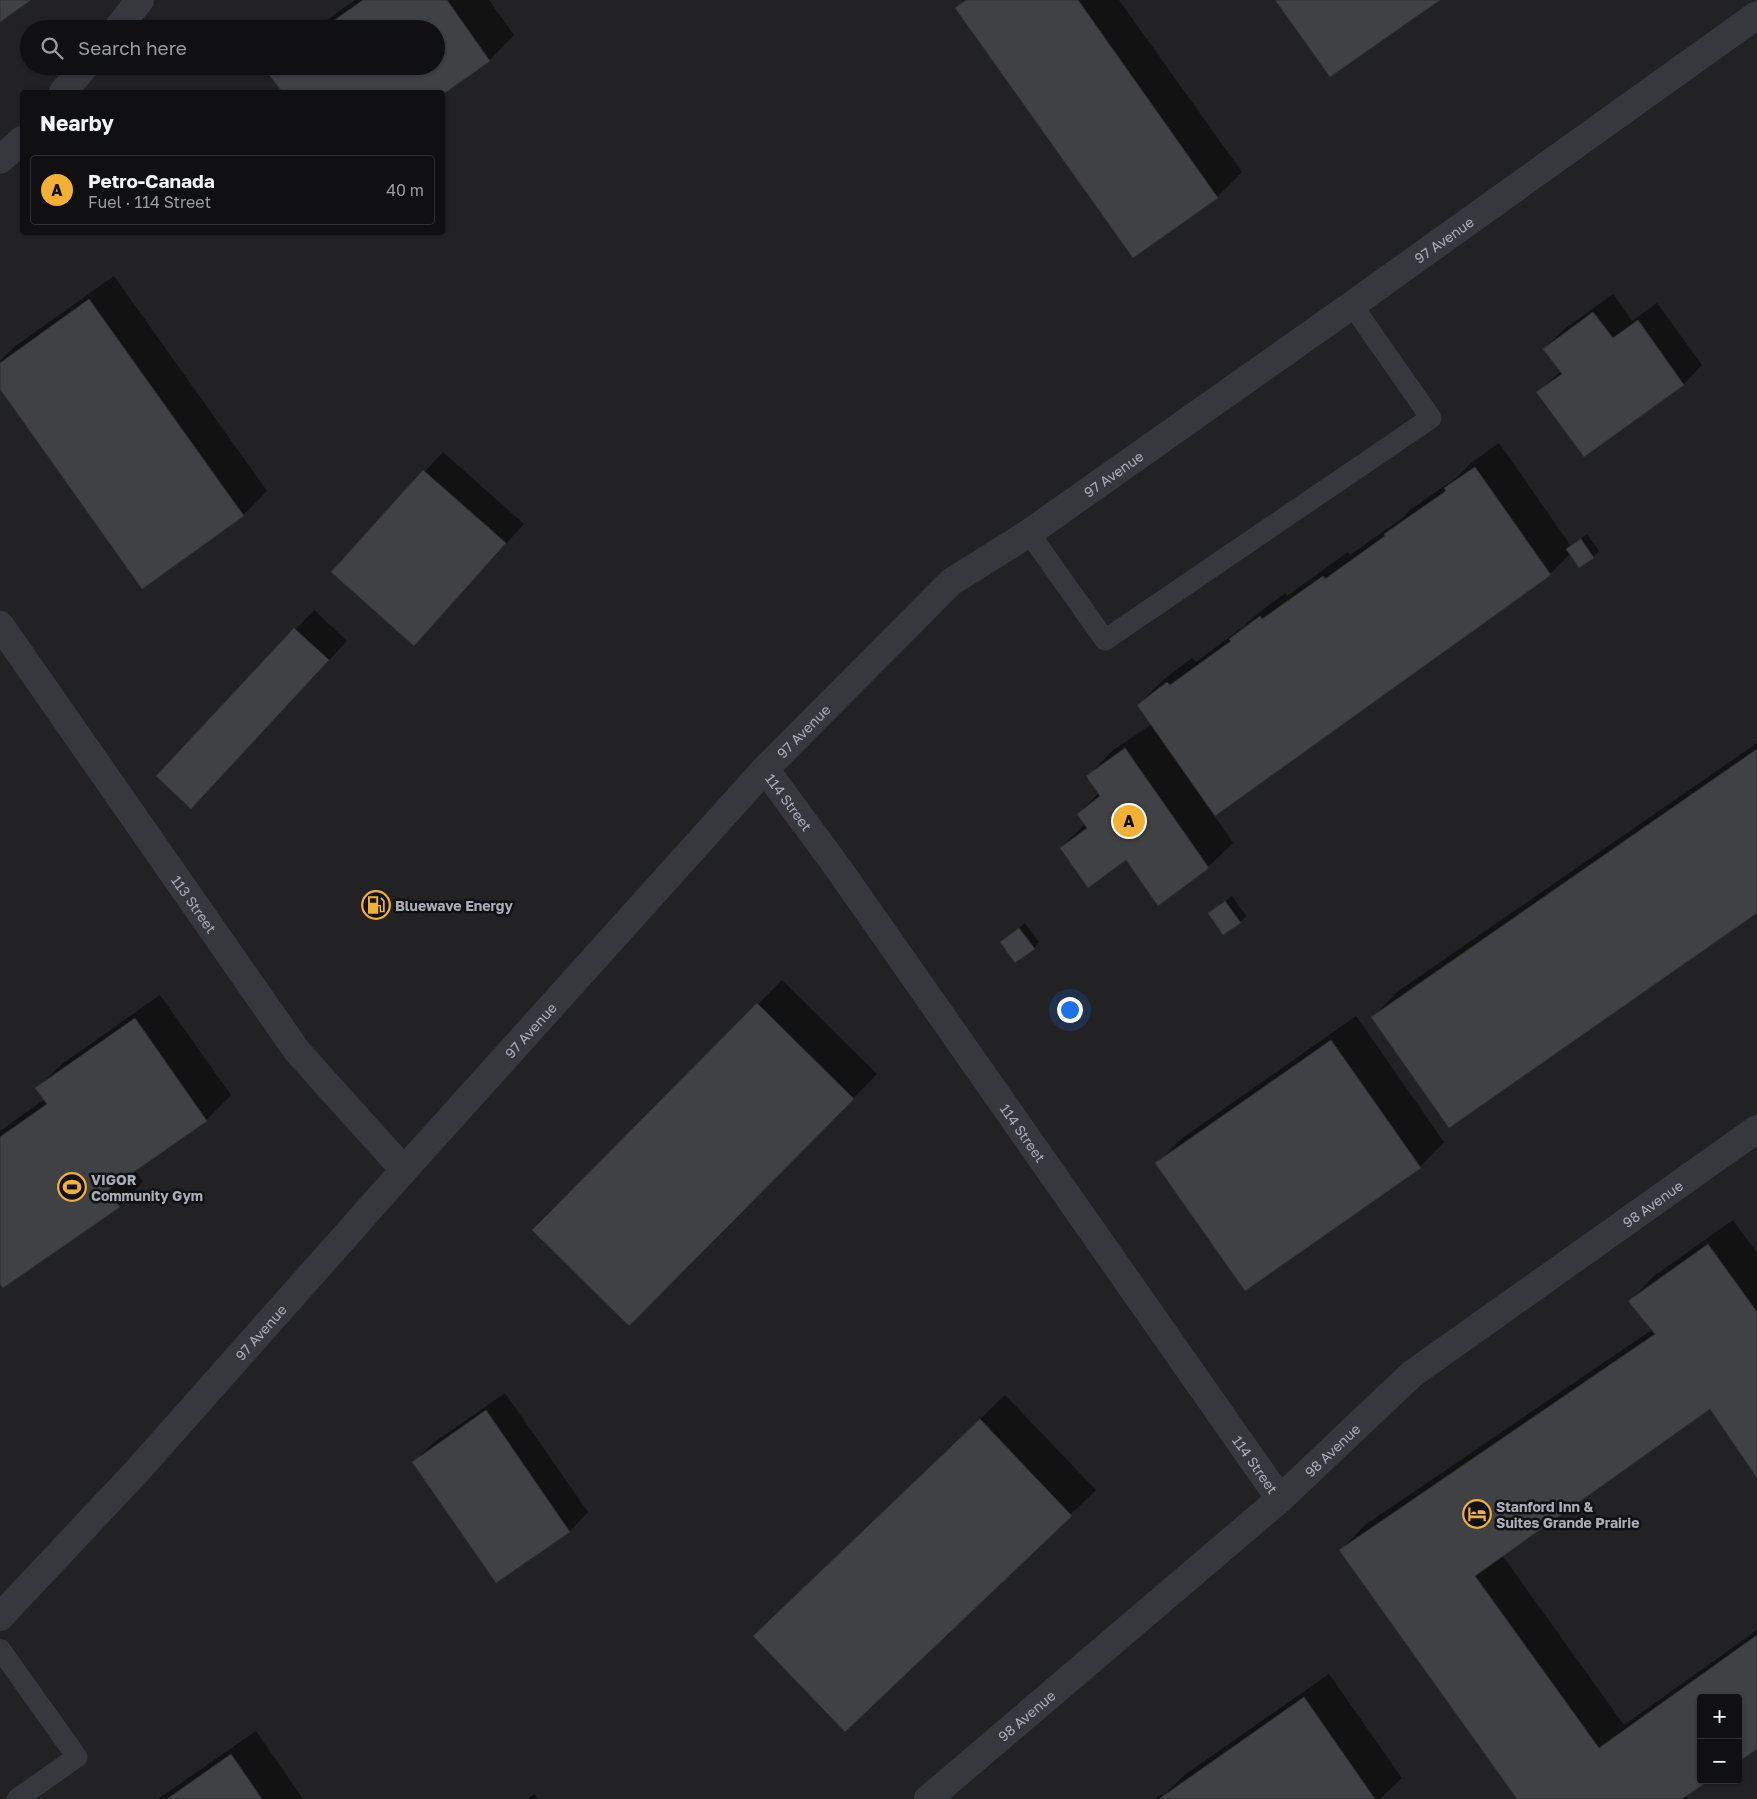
<!DOCTYPE html>
<html lang="en">
<head>
<meta charset="utf-8">
<style>
  body { margin:0; font-family:"Golos Text",sans-serif; background:#1e1e20; color:#f1f3f6 }
  .controls { position:absolute; right:15px; bottom:15px; display:grid; overflow:hidden; border-radius:5px; box-shadow:0 1px 4px #0004 }
  .controls button { width:45px; height:45px; display:grid; place-items:center; padding:0; border:0; border-bottom:1px solid #303032; background:#101012; color:#f1f3f6; font:25px sans-serif }
  .you { position:absolute; left:1069px; top:1009px; width:18px; height:18px; margin:-12px; border:4px solid #fff; border-radius:50%; background:#1a73e8; box-shadow:0 0 0 8px #1a73e833 }
  .badge { display:grid; place-items:center; width:32px; height:32px; border-radius:50%; background:#f2b134; color:#111; font-size:16px; font-weight:700 }
  .pin { position:absolute; translate:-50% -50%; border:2px solid #fff; box-shadow:0 1px 5px #0006 }
  .list { margin:0; padding:0; list-style:none }
  h2 { display:flex; justify-content:space-between; align-items:center; height:65px; margin:0; padding:0 20px; font-size:21px }
  h2 small { font-size:16px; font-weight:400; color:#9c9d9f }
  .list li { display:grid; grid-template-columns:32px 1fr auto; gap:15px; align-items:center; box-sizing:border-box; height:70px; margin:0 10px 10px; padding:0 10px; border:1px solid #303032; border-radius:5px }
  .list b { display:block; font-size:19px; white-space:nowrap }
  .list p { margin:0; font-size:16px; white-space:nowrap; color:#9c9d9f }
  .list em { font-size:16px; font-style:normal; color:#9c9d9f }
  .icon { flex:none; width:28px; height:28px; fill:none; stroke:currentColor; stroke-width:2; stroke-linecap:round; stroke-linejoin:round }
  .map { position:relative; flex:none; width:1757px; height:1799px; overflow:hidden }
  .search { position:absolute; background:#101012; box-shadow:0 1px 4px #0004; left:20px; top:20px; width:425px; height:55px; display:flex; align-items:center; gap:12px; box-sizing:border-box; padding:0 18px; border-radius:28px; color:#9c9d9f; font-size:19px }
  .panel { position:absolute; background:#101012; box-shadow:0 1px 4px #0004; left:20px; top:90px; width:425px; height:145px; border-radius:5px }
  .map>svg:first-child { display:block }
</style>
</head>
<body>
<div class="map">
<svg width="1757" height="1799" viewBox="0 0 1757 1799">
  <rect width="100%" height="100%" fill="#161618"/>
  <path fill="#222225" fill-rule="evenodd" d="M 0,0 L 1757,0 L 1757,1799 L 0,1799 ZM 29,29 L 436,29 L 436,66 L 29,66 ZM 22,92 L 442,92 L 442,232 L 22,232 ZM 1701,1698 L 1738,1698 L 1738,1780 L 1701,1780 Z"/>
  <g fill="#0007">
    <polygon points="355,0 489,0 514,35 490,60 442,93 283,92 267,69 436,66 436,29 314,29"/>
    <polygon points="964,0 1119,0 1242,172 1217,197 1133,257 957,8"/>
    <polygon points="114,276 267,491 243,515 0,387 0,361 14,347"/>
    <polygon points="1613,294 1632,321 1657,303 1702,365 1684,384 1584,455 1538,392 1561,371 1544,349 1563,330"/>
    <polygon points="1499,443 1571,546 1587,534 1599,551 1593,557 1580,566 1571,553 1550,574 1214,815 1233,843 1208,867 1158,904 1126,858 1061,848 1085,824 1078,814 1099,793 1088,776 1112,751 1152,724 1138,705 1163,680 1192,658 1196,662 1243,627 1256,615 1285,593 1287,596 1348,552 1350,555 1401,519 1410,510 1456,478 1470,464"/>
    <polygon points="443,452 524,524 414,644 332,572"/>
    <polygon points="314,610 347,641 209,788 158,776"/>
    <polygon points="1757,743 1757,911 1373,1017 1397,992"/>
    <polygon points="1232,896 1246,916 1240,922 1210,913"/>
    <polygon points="1025,923 1039,942 1034,948 1002,942"/>
    <polygon points="782,980 877,1074 629,1324 534,1230"/>
    <polygon points="160,995 231,1095 206,1120 135,1170 143,1182 119,1206 0,1282 0,1131 45,1099 37,1088 62,1064"/>
    <polygon points="1356,1016 1444,1142 1420,1167 1157,1163 1181,1139"/>
    <polygon points="1733,1220 1757,1253 1757,1476 1711,1407 1502,1555 1624,1725 1757,1630 1757,1748 1738,1698 1701,1698 1685,1795 1688,1799 1518,1799 1341,1550 1365,1525 1653,1329 1630,1301 1654,1276"/>
    <polygon points="505,1393 588,1512 570,1531 496,1581 414,1462 433,1443"/>
    <polygon points="1005,1395 1096,1490 845,1730 754,1636"/>
    <polygon points="1329,1674 1402,1778 1380,1799 1155,1799 1162,1794 1163,1796 1183,1776"/>
    <polygon points="256,1731 303,1799 158,1799"/>
    <polygon points="534,1794 539,1799 528,1799"/>
  </g>
  <g fill="#404145" stroke="#303034">
    <polygon points="0,0 31,0 0,22"/>
    <polygon points="363,0 447,0 490,61 442,95 442,92 282,92 265,69 270,66 436,66 436,29 322,29"/>
    <polygon points="966,0 1078,0 1218,198 1133,258 955,8"/>
    <polygon points="1275,0 1440,0 1330,77"/>
    <polygon points="89,299 244,516 142,589 0,389 0,363"/>
    <polygon points="1593,312 1613,338 1638,320 1684,385 1584,457 1536,392 1562,374 1543,349"/>
    <polygon points="1475,467 1551,575 1215,816 1137,705 1167,682 1170,685 1231,641 1229,639 1260,616 1262,619 1323,576 1325,579 1385,536 1384,534 1446,491 1444,488"/>
    <polygon points="423,470 506,543 414,646 331,572"/>
    <polygon points="1581,539 1594,558 1579,568 1566,549"/>
    <polygon points="294,628 329,660 191,809 156,776"/>
    <polygon points="1125,748 1209,868 1158,906 1126,860 1088,888 1060,848 1087,828 1077,814 1100,796 1086,776"/>
    <polygon points="1757,749 1757,913 1449,1128 1371,1017"/>
    <polygon points="1225,901 1241,923 1223,935 1208,913"/>
    <polygon points="1019,928 1035,949 1015,963 1000,942"/>
    <polygon points="757,1003 854,1099 629,1326 532,1230"/>
    <polygon points="135,1018 207,1121 108,1190 120,1207 3,1288 0,1284 0,1137 47,1104 35,1088"/>
    <polygon points="1331,1040 1421,1168 1245,1291 1155,1163"/>
    <polygon points="1708,1244 1757,1312 1757,1478 1710,1409 1475,1576 1599,1748 1757,1635 1757,1749 1738,1762 1738,1698 1701,1698 1701,1780 1710,1780 1682,1799 1517,1799 1339,1550 1655,1334 1628,1301"/>
    <polygon points="486,1410 570,1532 496,1583 412,1462"/>
    <polygon points="980,1419 1072,1516 845,1732 753,1636"/>
    <polygon points="1304,1697 1375,1799 1159,1799"/>
    <polygon points="231,1754 262,1799 167,1799"/>
  </g>
  <g fill="none" stroke-linecap="round" stroke-linejoin="round">
    <g stroke="#37383d" stroke-width="21">
      <polyline points="1029,533 1105,640 1431,418 1352,305"/>
      <polyline points="0,1649 77,1757 17,1799"/>
    </g>
    <g stroke="#37383d" stroke-width="28">
      <polyline points="117,29 140,0"/>
      <polyline points="63,92 85,66"/>
      <polyline points="0,160 22,140"/>
      <path id="s1" d="M 765,769 L 838,868 L 1280,1499"/>
      <path id="s2" d="M 928,1799 L 1280,1499 L 1412,1374 L 1757,1129"/>
    </g>
    <g stroke="#37383d" stroke-width="28">
      <path id="s3" d="M 0,625 L 297,1051 L 404,1170"/>
      <path id="s4" d="M 0,1617 L 138,1470 L 404,1170 L 765,769 L 951,582 L 1029,533 L 1352,305 L 1757,15"/>
    </g>
  </g>
  <defs>
    <symbol id="fuel-ring" viewBox="-11 -11 22 22"><circle r="9.5" fill="#111113" stroke="#f2b134" stroke-width="1.5"/><path d="M-5.5-6h7V0h2V4h1.3V-2.5L3-4.5l.8-.8L6-3V5H2.5V1h-1V6h-7ZM-4.2-4.7v3.2H.2V-4.7Z" fill="#f2b134"/></symbol>
    <symbol id="stadium-ring" viewBox="-11 -11 22 22"><circle r="9.5" fill="#111113" stroke="#f2b134" stroke-width="1.5"/><path d="M0-5a6.5 5 0 1 0 0 10a6.5 5 0 1 0 0-10ZM-3.5-1.8h7v3.6h-7Z" fill="#f2b134"/></symbol>
    <symbol id="hotel-ring" viewBox="-11 -11 22 22"><circle r="9.5" fill="#111113" stroke="#f2b134" stroke-width="1.5"/><path d="M-6-4.5h1.5V1H6V5H4.5V3h-9V5H-6ZM-4 0a1.8 1.8 0 1 1 3.6 0ZM.5 0V-2.5h3Q6-2.5 6 0Z" fill="#f2b134"/></symbol>
  </defs>
  <g fill-rule="evenodd">
    <use href="#fuel-ring" x="360" y="889" width="32" height="32"/>
    <use href="#stadium-ring" x="56" y="1171" width="32" height="32"/>
    <use href="#hotel-ring" x="1461" y="1498" width="32" height="32"/>
  </g>
  <g text-anchor="middle" dominant-baseline="central" stroke-width="5" stroke-linejoin="round" paint-order="stroke">
    <g font-size="14" fill="#a8adb8" stroke="#111113">
      <text stroke="none"><textPath href="#s4" startOffset="2006">97 Avenue</textPath></text>
      <text stroke="none"><textPath href="#s4" startOffset="1601">97 Avenue</textPath></text>
      <text stroke="none"><textPath href="#s4" startOffset="1196">97 Avenue</textPath></text>
      <text stroke="none"><textPath href="#s1" startOffset="41">114 Street</textPath></text>
      <text stroke="none"><textPath href="#s3" startOffset="340">113 Street</textPath></text>
      <text stroke="none"><textPath href="#s4" startOffset="791">97 Avenue</textPath></text>
      <text stroke="none"><textPath href="#s1" startOffset="446">114 Street</textPath></text>
      <text stroke="none"><textPath href="#s2" startOffset="939">98 Avenue</textPath></text>
      <text stroke="none"><textPath href="#s4" startOffset="386">97 Avenue</textPath></text>
      <text stroke="none"><textPath href="#s2" startOffset="534">98 Avenue</textPath></text>
      <text stroke="none"><textPath href="#s1" startOffset="851">114 Street</textPath></text>
      <text stroke="none"><textPath href="#s2" startOffset="129">98 Avenue</textPath></text>
    </g>
    <g font-size="14" font-weight="bold" fill="#a8adb8" stroke="#111113" text-anchor="start">
      <text x="395" y="905">Bluewave Energy</text>
      <text x="91" y="1179">VIGOR<tspan x="91" dy="16">Community Gym</tspan></text>
      <text x="1496" y="1506">Stanford Inn &amp;<tspan x="1496" dy="16">Suites Grande Prairie</tspan></text>
    </g>
  </g>
</svg>
<div class="controls">
<button>+</button>
<button>−</button>
</div>
<div class="you"></div>
<div class="pin badge" style="left:1129px;top:821px">A</div>
<div class="search"><svg class="icon" aria-label="search" viewBox="0 0 24 24"><circle cx="10" cy="10" r="6"/><path d="M15 15l6 6"/></svg>Search here</div>
<section class="panel">
<h2>Nearby<small></small></h2>
<ul class="list">
<li><span class="badge">A</span><div><b>Petro-Canada</b><p>Fuel · 114 Street</p></div><em>40 m</em></li>
</ul>
</section>
</div>
</body>
</html>
